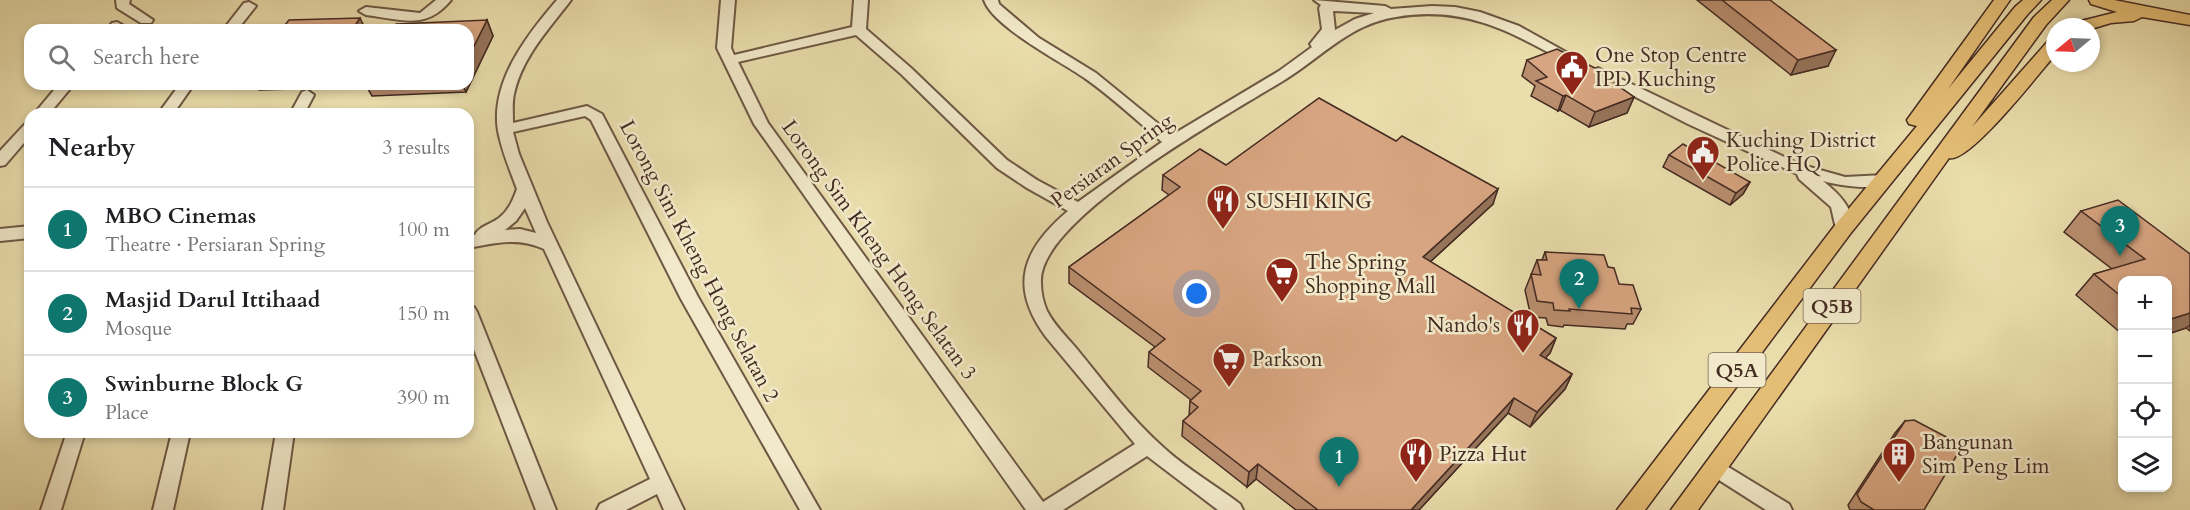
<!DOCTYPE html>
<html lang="en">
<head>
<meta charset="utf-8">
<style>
  body { margin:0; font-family:Cardo,serif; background:#f2f2f2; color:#202124 }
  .controls { position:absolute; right:18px; bottom:18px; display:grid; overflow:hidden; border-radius:12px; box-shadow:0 3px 9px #0003 }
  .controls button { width:54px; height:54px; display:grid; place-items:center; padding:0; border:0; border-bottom:2px solid #e0e0e0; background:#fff; color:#202124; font:30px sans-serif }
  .compass { position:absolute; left:2046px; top:18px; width:54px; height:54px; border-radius:50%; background:#fff; box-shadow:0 3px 9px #0003; rotate:251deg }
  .you { position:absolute; left:1197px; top:294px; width:21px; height:21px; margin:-15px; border:4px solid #fff; border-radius:50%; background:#1a73e8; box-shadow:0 0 0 9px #1a73e833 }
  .badge { display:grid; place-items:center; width:39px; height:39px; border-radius:50%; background:#0f766e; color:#fff; font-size:20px; font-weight:700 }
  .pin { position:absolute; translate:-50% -50px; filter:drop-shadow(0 2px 3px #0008) }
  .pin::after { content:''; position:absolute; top:32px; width:21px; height:18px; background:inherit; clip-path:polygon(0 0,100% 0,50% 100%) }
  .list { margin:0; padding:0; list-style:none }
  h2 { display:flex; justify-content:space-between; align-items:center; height:78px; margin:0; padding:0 24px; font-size:26px }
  h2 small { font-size:20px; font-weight:400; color:#757577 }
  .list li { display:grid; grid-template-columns:39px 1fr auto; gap:18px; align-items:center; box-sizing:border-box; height:84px; padding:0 24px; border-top:2px solid #e0e0e0 }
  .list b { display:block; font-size:22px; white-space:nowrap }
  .list p { margin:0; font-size:20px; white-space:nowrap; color:#757577 }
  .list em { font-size:20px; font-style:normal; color:#757577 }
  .icon { flex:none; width:33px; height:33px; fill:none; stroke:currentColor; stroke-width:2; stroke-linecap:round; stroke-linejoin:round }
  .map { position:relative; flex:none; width:2190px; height:510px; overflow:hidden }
  .search { position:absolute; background:#fff; box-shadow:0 3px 9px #0003; left:24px; top:24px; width:450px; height:66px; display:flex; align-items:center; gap:15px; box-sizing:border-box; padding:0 21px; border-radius:18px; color:#757577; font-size:22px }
  .panel { position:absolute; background:#fff; box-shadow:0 3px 9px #0003; left:24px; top:108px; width:450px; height:330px; border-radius:18px }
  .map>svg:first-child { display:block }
</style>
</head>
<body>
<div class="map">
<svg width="2190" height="510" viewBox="0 0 2190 510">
  <rect width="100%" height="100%" fill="#eaddac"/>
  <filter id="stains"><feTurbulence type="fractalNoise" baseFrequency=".00333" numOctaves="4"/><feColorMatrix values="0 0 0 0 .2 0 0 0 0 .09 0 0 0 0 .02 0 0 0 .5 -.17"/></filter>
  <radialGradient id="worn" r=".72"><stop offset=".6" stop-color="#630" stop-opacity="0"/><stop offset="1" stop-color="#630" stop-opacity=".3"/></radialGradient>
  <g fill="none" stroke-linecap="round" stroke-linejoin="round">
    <defs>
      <g id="minor">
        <polygon points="116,0 130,0 129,4 153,20 151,23 141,23 117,8"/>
        <path d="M 436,0 L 451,0 C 426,31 400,19 366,15 L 359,11 L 366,7 L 420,13 Z"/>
        <path d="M 557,0 L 571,0 C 549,29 522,57 514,94 C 512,103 513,113 513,123 L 587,106 L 602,114 L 698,297 L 820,510 L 800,510 L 681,299 L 591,120 L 585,116 L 513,132 L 519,154 L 547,222 L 684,510 L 664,510 L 657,494 L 626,510 L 597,510 L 600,504 L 650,479 L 544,249 C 518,237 495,243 468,248 L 468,236 L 475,235 C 478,227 491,224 499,218 C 509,210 513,200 517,189 C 510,170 502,152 498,131 C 490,82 527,35 557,0 ZM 525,208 L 536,233 L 520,229 L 505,230 L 516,221 Z"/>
        <path d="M 721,0 L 735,0 L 731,48 L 734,55 L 852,27 L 854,0 L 868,0 L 866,29 L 911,68 L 1007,160 L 1037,180 L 1078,202 L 1162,142 C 1137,121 1113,98 1086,79 C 1062,62 993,27 984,0 L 998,0 L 999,4 L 1039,38 L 1096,73 L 1172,135 L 1279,71 L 1312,47 L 1310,44 L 1322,29 L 1319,8 L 1321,5 L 1314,0 L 1385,6 L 1391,9 L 1432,6 L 1455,7 L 1480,12 L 1519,26 L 1582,61 L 1580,64 L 1570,64 C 1511,32 1465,5 1396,17 C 1350,24 1323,56 1286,79 C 1235,111 1036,219 1041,283 C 1041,292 1043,302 1047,311 C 1054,325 1066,336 1076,348 C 1104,382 1130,418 1164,448 C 1187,469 1215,485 1240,504 L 1243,510 L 1218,510 L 1147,456 L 1063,510 L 1026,510 L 754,124 L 717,48 ZM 1333,11 L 1334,11 L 1374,13 L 1355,19 L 1335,30 ZM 856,35 L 901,74 L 997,168 L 1027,188 L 1068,211 C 1023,249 1008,286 1046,337 L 1135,444 L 1043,502 L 768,123 L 738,62 Z"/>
        <polygon points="249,2 256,6 237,30 223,30 244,3"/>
        <polygon points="117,22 124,26 121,30 107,30 112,23"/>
        <path d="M 1598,68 L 1799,164 L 1845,177 L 1884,175 L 1892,180 C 1882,193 1837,185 1823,181 C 1837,192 1860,213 1849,233 L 1837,233 L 1831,207 L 1799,179 L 1797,174 L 1688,124 L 1593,75 L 1591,72 Z"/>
        <polygon points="59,84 74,84 49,114 34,114"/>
        <polygon points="180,84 194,84 173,114 158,114"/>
        <polygon points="307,90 314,95 304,114 290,114 302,92"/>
        <polygon points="30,122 30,136 5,165 0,166 0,151 25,124"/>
        <polygon points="30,226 30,238 0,241 0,229"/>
        <polygon points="468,306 474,307 477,312 556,510 536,510 468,334"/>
        <polygon points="67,432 85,432 61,510 41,510"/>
        <polygon points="172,432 190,432 173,510 153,510"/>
        <polygon points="276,432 294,432 283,510 263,510"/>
        <polygon points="1715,459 1789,504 1792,510 1766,510 1708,473 1705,467 1708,461"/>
      </g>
      <g id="major">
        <polygon points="1994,0 2010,0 1948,89 2015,7 2023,0 2041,0 2027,15 1850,234 1645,510 1617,510 1836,224 1917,126 1909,124 1907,120"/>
        <path d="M 2052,0 L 2069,0 L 2046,25 L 1972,127 L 2049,40 L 2055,39 L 2055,55 C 2039,73 1969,164 1949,158 L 1698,510 L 1671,510 L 2034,17 Z"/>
        <polygon points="2089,0 2114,0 2190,15 2190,25 2142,17 2134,21 2111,23 2091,29 2091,27 2070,27 2073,23 2117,12 2091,4"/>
      </g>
    </defs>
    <use href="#minor" stroke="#6e5844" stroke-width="4"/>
    <use href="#major" stroke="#442b22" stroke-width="3"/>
    <use href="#minor" fill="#f1e9c9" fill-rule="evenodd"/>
    <use href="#major" fill="#e5be76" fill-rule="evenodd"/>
  </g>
  <g fill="#b98e6f" stroke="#442b22" stroke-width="1.5">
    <polygon points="1697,0 1770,0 1828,66 1791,75"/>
    <polygon points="487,20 493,36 466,92 372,96 365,84 468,84"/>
    <polygon points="1527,60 1619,80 1617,85 1634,97 1627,113 1589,127 1560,110 1558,111 1531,96 1535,86 1522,76"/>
    <polygon points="255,84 335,84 333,88 259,90"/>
    <polygon points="1669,155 1750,182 1743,194 1730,205 1663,167"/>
    <polygon points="1226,165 1493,204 1430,262 1556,338 1550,353 1545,358 1572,374 1565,389 1530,427 1508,413 1419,510 1296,510 1256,479 1247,487 1182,436 1183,421 1189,416 1190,401 1191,400 1148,367 1149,352 1155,347 1069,283 1069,267 1169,195 1162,190 1163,175"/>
    <polygon points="2081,211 2190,254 2190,331 2186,328 2168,334 2168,280 2122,280 2122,334 2076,295 2094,274 2112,269 2064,232"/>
    <polygon points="1545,252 1608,267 1619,284 1641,309 1633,324 1627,324 1625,329 1564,325 1563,327 1548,325 1546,318 1531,317 1525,290 1537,260 1542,260"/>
    <polygon points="1905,421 1924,510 1850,510 1848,505 1895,433"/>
  </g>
  <g fill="#96745a" stroke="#442b22" stroke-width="1.5">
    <polygon points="360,18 366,30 352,30"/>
    <polygon points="487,20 493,36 466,92 462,84 468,84 468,58"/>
    <polygon points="1836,50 1828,66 1791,75 1798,60"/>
    <polygon points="1566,95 1560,110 1558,111 1563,96"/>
    <polygon points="1634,97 1627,113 1589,127 1595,112"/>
    <polygon points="1750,182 1743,194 1730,205 1736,193"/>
    <polygon points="1498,189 1493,204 1418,273 1423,257"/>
    <polygon points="2190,313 2190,325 2186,328 2168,334 2168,320"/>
    <polygon points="1556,338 1550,353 1534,370 1540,355"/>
    <polygon points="1572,374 1565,389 1530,427 1537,412"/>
    <polygon points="1514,398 1508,413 1419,510 1411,510"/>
    <polygon points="1258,464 1256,479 1247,487 1249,472"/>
  </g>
  <g fill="#d7a581" stroke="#442b22" stroke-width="1.5">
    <polygon points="1722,0 1770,0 1836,50 1798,60"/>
    <polygon points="360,18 352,30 281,30 289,20"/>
    <polygon points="487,20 468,58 468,30 392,30 396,24"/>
    <polygon points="1557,49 1619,80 1614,83 1634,97 1595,112 1566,95 1563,96 1536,81 1547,77 1527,60"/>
    <polygon points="1319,98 1396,141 1402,136 1498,189 1423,257 1556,338 1540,355 1572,374 1537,412 1514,398 1411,510 1318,510 1258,464 1249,472 1183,421 1198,407 1190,401 1201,391 1149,352 1165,339 1069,267 1180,187 1163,175 1200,149 1226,165"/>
    <polygon points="1683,144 1750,182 1736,193 1669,155"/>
    <polygon points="2118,200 2190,254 2190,313 2168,320 2168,280 2122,280 2122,297 2094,274 2145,259 2081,211"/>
    <polygon points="1545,252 1604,255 1608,267 1614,268 1619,284 1633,285 1641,309 1631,308 1632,314 1569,309 1570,311 1554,310 1553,303 1537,301 1531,274 1541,275 1537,260 1547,260"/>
    <polygon points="1914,420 1956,442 1960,450 1924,510 1874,510 1861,502 1857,494 1905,421"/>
  </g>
  <defs>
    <symbol id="civic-pin" viewBox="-11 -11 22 30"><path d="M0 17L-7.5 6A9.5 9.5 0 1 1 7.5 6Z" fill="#8f2418" stroke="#f1e9c9"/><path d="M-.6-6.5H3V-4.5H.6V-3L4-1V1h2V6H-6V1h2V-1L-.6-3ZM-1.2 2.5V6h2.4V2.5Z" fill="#fff"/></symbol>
    <symbol id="restaurant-pin" viewBox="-11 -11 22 30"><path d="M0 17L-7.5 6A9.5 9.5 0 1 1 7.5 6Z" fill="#8f2418" stroke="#f1e9c9"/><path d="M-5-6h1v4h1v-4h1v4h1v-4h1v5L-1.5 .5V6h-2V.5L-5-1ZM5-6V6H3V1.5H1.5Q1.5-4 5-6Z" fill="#fff"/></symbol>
    <symbol id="supermarket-pin" viewBox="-11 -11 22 30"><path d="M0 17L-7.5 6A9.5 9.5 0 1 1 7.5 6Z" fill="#8f2418" stroke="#f1e9c9"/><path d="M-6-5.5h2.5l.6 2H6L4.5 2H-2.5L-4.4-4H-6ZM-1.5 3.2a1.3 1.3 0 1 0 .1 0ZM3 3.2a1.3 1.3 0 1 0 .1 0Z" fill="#fff"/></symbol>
    <symbol id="building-pin" viewBox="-11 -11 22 30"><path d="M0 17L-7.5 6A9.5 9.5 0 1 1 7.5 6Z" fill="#8f2418" stroke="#f1e9c9"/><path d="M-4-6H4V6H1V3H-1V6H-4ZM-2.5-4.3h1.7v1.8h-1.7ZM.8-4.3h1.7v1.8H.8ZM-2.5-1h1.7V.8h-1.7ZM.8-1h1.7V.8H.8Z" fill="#fff"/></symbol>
  </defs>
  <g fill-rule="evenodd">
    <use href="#civic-pin" x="1553" y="48" width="38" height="52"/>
    <use href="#civic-pin" x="1684" y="133" width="38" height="52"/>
    <use href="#restaurant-pin" x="1204" y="182" width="38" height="52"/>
    <use href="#supermarket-pin" x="1263" y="255" width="38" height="52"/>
    <use href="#restaurant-pin" x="1504" y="306" width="38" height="52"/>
    <use href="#supermarket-pin" x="1210" y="340" width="38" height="52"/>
    <use href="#restaurant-pin" x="1397" y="435" width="38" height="52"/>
    <use href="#building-pin" x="1880" y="435" width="38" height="52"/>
  </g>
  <g text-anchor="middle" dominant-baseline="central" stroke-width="5" stroke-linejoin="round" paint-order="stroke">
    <g fill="#f1e9c9" stroke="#786454" stroke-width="1.5">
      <rect x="1803.5" y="289" width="57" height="34" rx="4.5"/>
      <rect x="1708.5" y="353" width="57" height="34" rx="4.5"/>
    </g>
    <g font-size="20" font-weight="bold" fill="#442b22">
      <text x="1832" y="306">Q5B</text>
      <text x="1737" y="370">Q5A</text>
    </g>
    <g font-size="21" fill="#442b22" stroke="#f1e9c9" text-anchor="start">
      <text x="1595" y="55">One Stop Centre<tspan x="1595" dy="24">IPD Kuching</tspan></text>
      <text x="1726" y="140">Kuching District<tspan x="1726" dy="24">Police HQ</tspan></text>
      <text x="1246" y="201">SUSHI KING</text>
      <text x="1305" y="262">The Spring<tspan x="1305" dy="24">Shopping Mall</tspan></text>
      <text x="1500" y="325" text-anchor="end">Nando's</text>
      <text x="1252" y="359">Parkson</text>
      <text x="1922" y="442">Bangunan<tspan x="1922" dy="24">Sim Peng Lim</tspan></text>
      <text x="1439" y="454">Pizza Hut</text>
    </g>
    <g font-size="21" fill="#442b22" stroke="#f1e9c9">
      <text transform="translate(1112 161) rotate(-36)">Persiaran Spring</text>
      <text transform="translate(879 250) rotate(54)">Lorong Sim Kheng Hong Selatan 3</text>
      <text transform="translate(699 261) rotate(62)">Lorong Sim Kheng Hong Selatan 2</text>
    </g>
  </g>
  <rect width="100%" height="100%" filter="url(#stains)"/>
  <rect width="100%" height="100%" fill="url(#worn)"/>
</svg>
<div class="controls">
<button>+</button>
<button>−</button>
<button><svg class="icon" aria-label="locate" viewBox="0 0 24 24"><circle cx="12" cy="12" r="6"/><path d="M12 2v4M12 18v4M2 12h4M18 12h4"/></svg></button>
<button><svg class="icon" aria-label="layers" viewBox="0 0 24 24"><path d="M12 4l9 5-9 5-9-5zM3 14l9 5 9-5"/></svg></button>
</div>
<svg class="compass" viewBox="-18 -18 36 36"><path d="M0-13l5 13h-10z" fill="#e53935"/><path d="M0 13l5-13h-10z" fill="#757577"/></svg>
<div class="you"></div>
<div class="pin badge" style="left:1339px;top:487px">1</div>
<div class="pin badge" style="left:1579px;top:309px">2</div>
<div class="pin badge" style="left:2120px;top:256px">3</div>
<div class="search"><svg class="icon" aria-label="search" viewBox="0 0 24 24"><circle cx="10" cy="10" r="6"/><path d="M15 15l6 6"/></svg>Search here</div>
<section class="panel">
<h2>Nearby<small>3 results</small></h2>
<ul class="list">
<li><span class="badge">1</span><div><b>MBO Cinemas</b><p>Theatre · Persiaran Spring</p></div><em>100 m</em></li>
<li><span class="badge">2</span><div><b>Masjid Darul Ittihaad</b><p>Mosque</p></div><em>150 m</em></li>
<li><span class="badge">3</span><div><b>Swinburne Block G</b><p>Place</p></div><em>390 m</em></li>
</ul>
</section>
</div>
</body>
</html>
